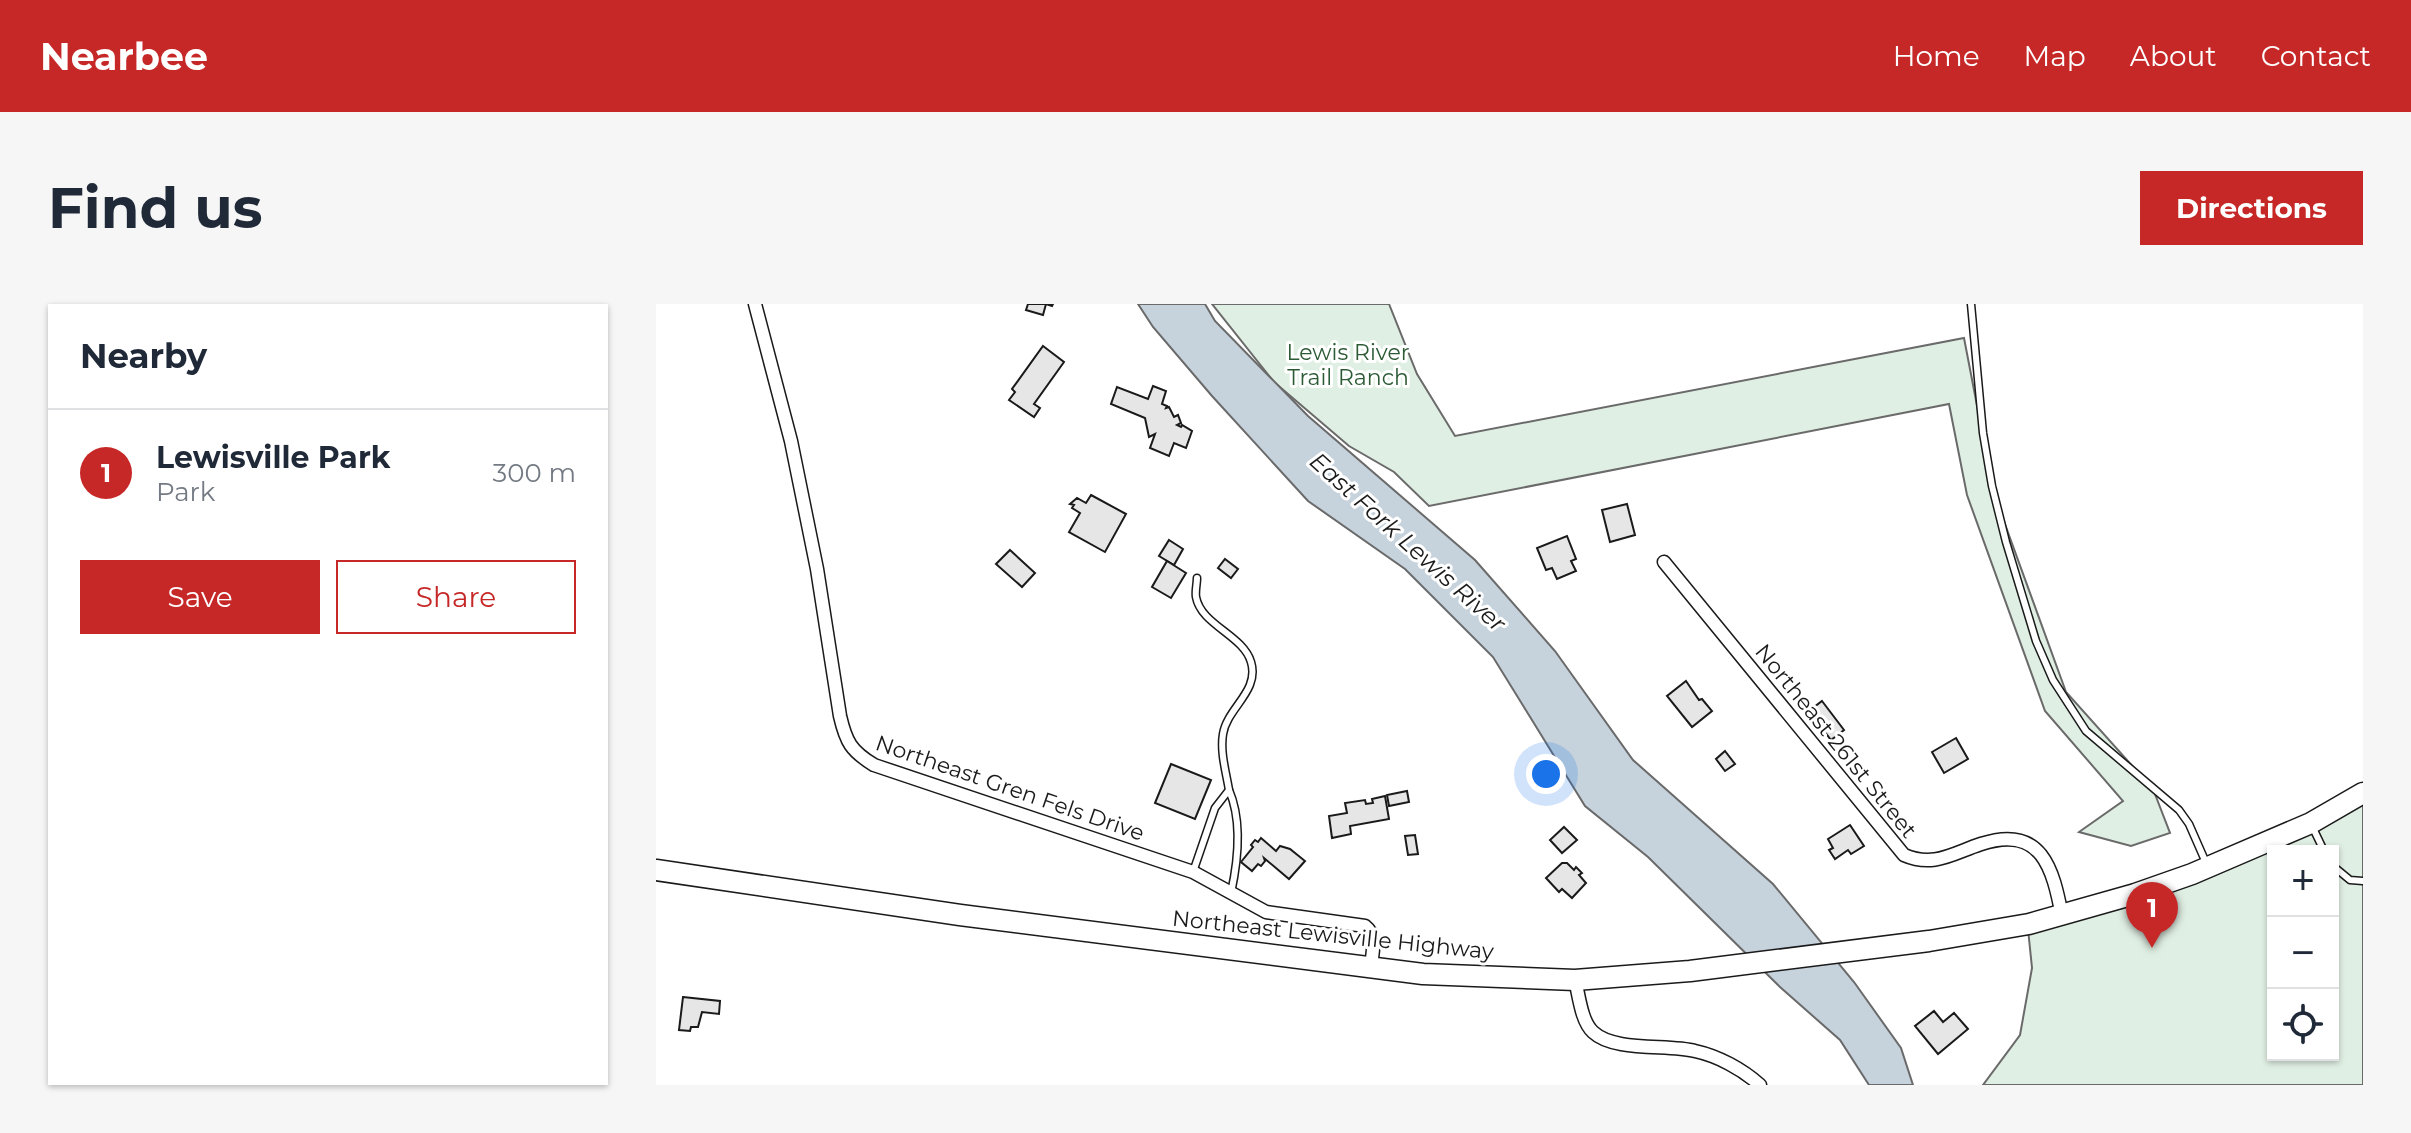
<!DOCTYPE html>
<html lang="en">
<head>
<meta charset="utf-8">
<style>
  body { margin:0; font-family:Montserrat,sans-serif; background:#f6f6f7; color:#1f2937 }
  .controls { position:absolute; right:24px; bottom:24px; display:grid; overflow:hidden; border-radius:0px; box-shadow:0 2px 6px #0004 }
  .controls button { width:72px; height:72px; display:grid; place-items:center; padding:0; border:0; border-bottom:2px solid #e0e1e3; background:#fff; color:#1f2937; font:40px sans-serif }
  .you { position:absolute; left:890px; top:470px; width:28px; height:28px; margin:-20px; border:6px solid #fff; border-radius:50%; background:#1a73e8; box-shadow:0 0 0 12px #1a73e833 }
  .badge { display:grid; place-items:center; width:52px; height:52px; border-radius:50%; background:#c62828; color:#fff; font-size:26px; font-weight:700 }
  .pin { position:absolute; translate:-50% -66px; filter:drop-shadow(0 2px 4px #0008) }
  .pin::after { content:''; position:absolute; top:42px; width:28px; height:24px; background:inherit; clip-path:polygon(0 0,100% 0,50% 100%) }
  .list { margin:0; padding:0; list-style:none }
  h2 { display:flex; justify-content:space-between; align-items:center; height:104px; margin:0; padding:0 32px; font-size:34px }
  h2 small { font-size:26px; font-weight:400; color:#747a83 }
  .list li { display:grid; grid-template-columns:52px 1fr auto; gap:24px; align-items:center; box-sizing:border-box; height:128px; padding:0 32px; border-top:2px solid #e0e1e3 }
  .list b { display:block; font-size:30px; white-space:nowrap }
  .list p { margin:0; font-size:26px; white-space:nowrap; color:#747a83 }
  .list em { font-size:26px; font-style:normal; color:#747a83 }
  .actions { display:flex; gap:16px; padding:24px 32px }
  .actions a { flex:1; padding:18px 0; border:2px solid #c62828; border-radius:0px; text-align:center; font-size:28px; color:#c62828 }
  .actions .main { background:#c62828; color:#fff }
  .icon { flex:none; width:44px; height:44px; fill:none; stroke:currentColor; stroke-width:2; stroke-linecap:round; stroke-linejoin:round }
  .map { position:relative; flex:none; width:1707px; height:781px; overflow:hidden; border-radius:0px }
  header { display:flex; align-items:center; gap:48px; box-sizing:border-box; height:112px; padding:0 40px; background:#c62828; color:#fff }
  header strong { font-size:38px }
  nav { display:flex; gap:44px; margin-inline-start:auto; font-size:28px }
  .intro { display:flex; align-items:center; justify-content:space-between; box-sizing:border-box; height:192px; padding:0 48px }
  h1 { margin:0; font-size:56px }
  .button { padding:20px 36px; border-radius:0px; background:#c62828; color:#fff; font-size:28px; font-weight:700 }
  main { display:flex; gap:48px; padding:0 48px }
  aside { flex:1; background:#fff; border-radius:0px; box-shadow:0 2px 6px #0004 }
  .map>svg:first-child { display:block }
</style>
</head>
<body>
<header>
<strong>Nearbee</strong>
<nav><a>Home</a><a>Map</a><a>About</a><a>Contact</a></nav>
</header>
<div class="intro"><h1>Find us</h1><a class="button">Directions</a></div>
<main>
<aside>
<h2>Nearby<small></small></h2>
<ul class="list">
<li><span class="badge">1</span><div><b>Lewisville Park</b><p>Park</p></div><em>300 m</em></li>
</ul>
<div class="actions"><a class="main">Save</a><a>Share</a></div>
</aside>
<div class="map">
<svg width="1707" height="781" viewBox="0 0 1707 781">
  <rect width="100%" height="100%" fill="#fff"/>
  <g fill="#e0efe3" stroke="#6a6a6a" stroke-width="2" fill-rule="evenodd">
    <polygon points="556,0 733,0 761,70 799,132 1308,34 1338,190 1410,388 1497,485 1514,529 1475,542 1423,528 1467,497 1389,407 1311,191 1293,100 773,202 738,168 693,142 618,78"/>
    <path d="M 1707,489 L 1707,781 L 1327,781 L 1364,731 L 1376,664 L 1372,625 L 1479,590 ZM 1617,547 L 1677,547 L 1677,751 L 1617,751 Z"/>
  </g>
  <polygon fill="#c6d2dc" stroke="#6a6a6a" stroke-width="2" points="482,0 549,0 559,17 652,112 819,256 899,347 977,456 1117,580 1198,678 1245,744 1257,781 1213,781 1184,736 1124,683 992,553 929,502 837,353 749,265 652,197 556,92 497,23"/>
  <g fill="#e6e6e6" stroke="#1a1a1a" stroke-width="2">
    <polygon points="372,0 397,0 396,2 390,0 387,11 370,6"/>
    <polygon points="387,42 408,58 378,100 384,104 378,113 353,96 359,88 356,85"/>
    <polygon points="497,82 510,87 506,100 511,102 510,104 513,103 518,113 522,111 525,119 521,121 525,123 526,121 536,127 530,144 518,139 513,152 494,144 499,130 493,133 489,114 455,100 461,83 492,95"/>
    <polygon points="435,191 470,210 449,248 413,228 424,209 416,204 418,201 414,200 421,194 430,199"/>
    <polygon points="971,200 979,231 954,238 946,206"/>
    <polygon points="911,232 920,255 915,257 920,267 901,275 896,264 890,266 881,244"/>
    <polygon points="513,236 527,245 518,261 503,252"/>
    <polygon points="354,246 379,269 366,283 340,260"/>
    <polygon points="569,255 582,265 575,274 562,264"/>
    <polygon points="511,257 530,269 515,294 496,283"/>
    <polygon points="1030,377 1043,396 1046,395 1056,407 1036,423 1011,392"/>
    <polygon points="1166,397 1188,426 1175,436 1153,407"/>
    <polygon points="1300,434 1312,455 1288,469 1276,448"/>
    <polygon points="1069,447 1079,460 1069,467 1060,455"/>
    <polygon points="515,460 555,476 539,515 499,499"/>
    <polygon points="751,487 753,498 733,502 731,491"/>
    <polygon points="729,492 733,515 694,522 695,530 676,534 673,512 691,509 689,499 709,496 710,500 717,499 716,495"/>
    <polygon points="1194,521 1208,542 1195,550 1192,546 1179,555 1173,546 1177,544 1172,535"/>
    <polygon points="908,523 921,536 906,549 894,536"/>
    <polygon points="759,531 762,550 752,551 749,532"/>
    <polygon points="605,534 620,547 624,542 634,545 649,557 633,575 608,554 609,557 605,562 602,560 596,567 585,558 597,543 595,541 599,536 602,538"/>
    <polygon points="906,559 911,559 918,566 920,563 926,569 923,571 930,579 916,594 906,585 903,588 890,574"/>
    <polygon points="27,693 64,697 63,710 46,708 42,723 35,723 34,727 23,726"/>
    <polygon points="1278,707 1287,718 1298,709 1312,725 1282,750 1259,722"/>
  </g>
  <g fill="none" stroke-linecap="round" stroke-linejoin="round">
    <defs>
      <g id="lane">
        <polyline points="1315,0 1327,129 1336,182 1350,238 1380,337 1397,376 1430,427 1523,506 1533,520 1551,561"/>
        <path d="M 573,486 C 586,516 582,557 575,589"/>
        <polyline points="1656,522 1668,547"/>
        <polyline points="1677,562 1694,576 1707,577"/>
        <path d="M 537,568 L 559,504 L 573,486 C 570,468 564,448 567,430 C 571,404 604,387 595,358 C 587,331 545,321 540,293 C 539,287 541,280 541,274"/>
      </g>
      <g id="street">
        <path d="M 99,0 L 135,137 L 161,265 L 184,412 C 190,438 195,447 218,461 L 537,568 L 610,608 L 709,622 C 722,632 716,649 715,663"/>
        <path d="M 1008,258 L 1248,551 C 1278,564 1297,549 1325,540 C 1386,520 1397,565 1406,612"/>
        <path d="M 919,676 C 923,691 925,717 937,728 C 958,748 1012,740 1039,747 C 1062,752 1086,765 1104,781"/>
      </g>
      <polyline id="primary" points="0,566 304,611 767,670 919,676 1034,667 1273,637 1373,620 1479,590 1536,570 1655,519 1707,489"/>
    </defs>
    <use href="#lane" stroke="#1a1a1a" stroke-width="9"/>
    <use href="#street" stroke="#1a1a1a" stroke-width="15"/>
    <use href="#primary" stroke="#1a1a1a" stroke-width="23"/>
    <use href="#lane" stroke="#fff" stroke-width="6"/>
    <use href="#street" stroke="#fff" stroke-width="12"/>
    <use href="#primary" stroke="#fff" stroke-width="20"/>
  </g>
  <g text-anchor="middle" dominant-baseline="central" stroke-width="6" stroke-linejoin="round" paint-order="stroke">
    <g font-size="22" fill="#2b5a34" stroke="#fff">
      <text x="692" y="48">Lewis River<tspan x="692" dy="25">Trail Ranch</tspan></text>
    </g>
    <g font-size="22" fill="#1a1a1a" stroke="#fff">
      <text transform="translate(1180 437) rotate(51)">Northeast 261st Street</text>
      <text transform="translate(354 484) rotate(19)">Northeast Gren Fels Drive</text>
      <text transform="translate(677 631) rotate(6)">Northeast Lewisville Highway</text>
    </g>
    <g font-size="24" font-style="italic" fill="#1a1a1a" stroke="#fff">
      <text transform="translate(752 238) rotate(42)">East Fork Lewis River</text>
    </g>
  </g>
</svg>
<div class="controls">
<button>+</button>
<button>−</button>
<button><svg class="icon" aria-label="locate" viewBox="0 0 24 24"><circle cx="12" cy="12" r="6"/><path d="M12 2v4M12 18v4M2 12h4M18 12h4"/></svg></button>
</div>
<div class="you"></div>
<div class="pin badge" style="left:1496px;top:644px">1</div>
</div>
</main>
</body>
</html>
